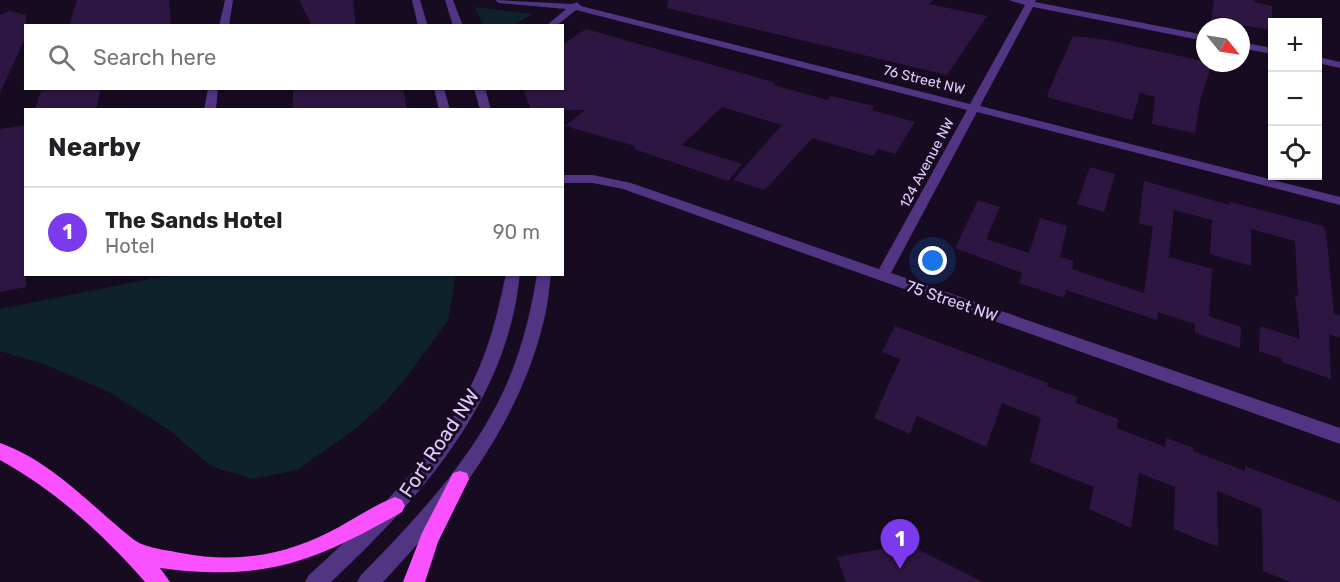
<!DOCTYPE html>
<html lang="en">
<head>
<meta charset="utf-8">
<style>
  body { margin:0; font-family:Rubik,sans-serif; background:#f6f6f6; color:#202124 }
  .controls { position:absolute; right:18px; top:18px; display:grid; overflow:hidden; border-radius:0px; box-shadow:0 2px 4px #0004 }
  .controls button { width:54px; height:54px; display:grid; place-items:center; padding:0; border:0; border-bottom:2px solid #e0e0e0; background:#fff; color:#202124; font:30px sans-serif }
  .compass { position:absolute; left:1196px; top:18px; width:54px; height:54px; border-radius:50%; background:#fff; box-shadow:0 2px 4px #0004; rotate:120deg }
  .you { position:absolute; left:933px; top:261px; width:21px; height:21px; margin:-15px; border:4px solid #fff; border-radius:50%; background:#1a73e8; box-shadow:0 0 0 9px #1a73e833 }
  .badge { display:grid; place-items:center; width:39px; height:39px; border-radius:50%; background:#7c3aed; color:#fff; font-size:20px; font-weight:700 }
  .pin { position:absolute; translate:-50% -50px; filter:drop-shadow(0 2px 3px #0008) }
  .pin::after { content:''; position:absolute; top:32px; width:21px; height:18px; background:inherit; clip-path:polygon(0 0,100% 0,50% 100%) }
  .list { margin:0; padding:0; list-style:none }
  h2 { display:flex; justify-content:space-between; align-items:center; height:78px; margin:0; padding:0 24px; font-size:26px }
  h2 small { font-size:20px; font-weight:400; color:#757577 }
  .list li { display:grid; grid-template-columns:39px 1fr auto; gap:18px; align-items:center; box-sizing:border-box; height:90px; padding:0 24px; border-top:2px solid #e0e0e0 }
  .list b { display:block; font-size:22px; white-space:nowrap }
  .list p { margin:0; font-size:20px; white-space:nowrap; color:#757577 }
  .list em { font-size:20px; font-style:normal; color:#757577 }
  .icon { flex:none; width:33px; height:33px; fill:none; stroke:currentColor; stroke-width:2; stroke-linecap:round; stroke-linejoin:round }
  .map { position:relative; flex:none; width:1340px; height:582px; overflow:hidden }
  .search { position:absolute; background:#fff; box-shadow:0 2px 4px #0004; left:24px; top:24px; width:540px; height:66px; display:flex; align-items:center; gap:15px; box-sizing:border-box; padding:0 21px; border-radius:0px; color:#757577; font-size:22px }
  .panel { position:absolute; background:#fff; box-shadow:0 2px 4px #0004; left:24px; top:108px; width:540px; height:168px; border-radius:0px }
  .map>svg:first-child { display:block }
</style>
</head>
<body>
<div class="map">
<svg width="1340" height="582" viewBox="0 0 1340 582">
  <rect width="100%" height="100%" fill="#160b20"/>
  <g fill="#0e222a">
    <polygon points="475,7 532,14 514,25 483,25"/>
    <polygon points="170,275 170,274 456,275 448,320 403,382 381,406 354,430 297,470 252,479 211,466 169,430 109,392 44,364 0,351 0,309"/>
  </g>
  <g fill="#2e1642">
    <polygon points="77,0 169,0 171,26 69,26"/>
    <polygon points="299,0 353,0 356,26 312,26"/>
    <polygon points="668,0 933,0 929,4 987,16 947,75 667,8"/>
    <polygon points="1214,0 1254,0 1254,2 1272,6 1272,30 1211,20"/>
    <polygon points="10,11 26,15 26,36 0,93 0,15"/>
    <polygon points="586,29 776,83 773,85 828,100 831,96 874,106 872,110 915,122 895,154 878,149 873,156 812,138 765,190 733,180 782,125 722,107 682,145 742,164 728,181 634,149 635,146 565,126 585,110 531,110 523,88 562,88 562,45"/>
    <polygon points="1073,36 1107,40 1212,63 1200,101 1195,133 1152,124 1155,97 1140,93 1132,120 1050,98 1047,95"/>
    <polygon points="42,88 101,88 96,110 35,110"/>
    <polygon points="293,88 403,88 407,110 293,110"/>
    <polygon points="26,125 26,287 0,292 0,129"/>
    <polygon points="1090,167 1115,174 1104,212 1077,204"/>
    <polygon points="1144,181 1230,205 1230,202 1323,226 1326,232 1334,314 1340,316 1340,338 1329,334 1331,379 1282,362 1282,359 1259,351 1260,326 1300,339 1295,295 1298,296 1295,241 1251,229 1251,266 1210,254 1212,220 1174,210 1169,257 1212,269 1209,316 1241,327 1240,348 1195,333 1195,324 1158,312 1157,320 1066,290 1064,298 1019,283 1022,273 955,248 978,200 1000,207 986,239 1029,253 1040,218 1067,226 1060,257 1074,261 1072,269 1144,293 1153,227 1139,223"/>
    <polygon points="895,326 1048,383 1047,386 1077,397 1076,403 1118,419 1117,428 1165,447 1166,438 1194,448 1193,451 1245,471 1245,466 1340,502 1340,582 1290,582 1263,571 1262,509 1217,491 1218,547 1174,529 1175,487 1139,473 1131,528 1089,509 1094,487 1030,462 1041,418 1002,403 986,447 917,416 910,434 874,418 900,359 882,352"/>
    <polygon points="907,544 983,582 846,582 837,557"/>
  </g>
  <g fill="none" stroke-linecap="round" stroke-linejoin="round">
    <g fill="#513482" fill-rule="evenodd">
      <polygon points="225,0 233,0 229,26 219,26"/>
      <polygon points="412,0 420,0 428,26 418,26"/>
      <polygon points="445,0 453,0 463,26 453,26"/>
      <polygon points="495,0 572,4 577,2 581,6 970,104 1025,5 1008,0 1036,0 1035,2 1205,35 1205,41 1033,7 980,106 1340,197 1340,205 977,112 891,273 1340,428 1340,444 623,189 593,183 562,183 562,175 593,175 631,183 879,269 967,110 576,10 556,26 546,26 566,9 499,3"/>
      <polygon points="1241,42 1272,48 1272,54 1241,48"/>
      <polygon points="1318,57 1340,62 1340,68 1318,63"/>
      <polygon points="208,88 218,88 216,110 204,110"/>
      <polygon points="434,88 444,88 450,110 439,110"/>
      <polygon points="474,88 485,88 491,110 480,110"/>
      <path d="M 506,274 L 520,274 C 518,290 516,305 512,320 C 486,425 408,510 331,582 L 305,582 L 309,575 C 375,515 447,448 481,363 C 493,334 499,305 506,274 Z"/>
      <path d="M 537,274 L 551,274 C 549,289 548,305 544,320 C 520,422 454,507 383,582 L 357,582 L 361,575 C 422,513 487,444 516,360 C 526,332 532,304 537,274 Z"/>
    </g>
    <g fill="#f951ff" fill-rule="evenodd">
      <path d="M 0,443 C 53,462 90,505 133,539 C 144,548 167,550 181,553 C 238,564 288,555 339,527 C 357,517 375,505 395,497 L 402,500 L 405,506 L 402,512 C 314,562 264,582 160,568 L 170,582 L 145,582 C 103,534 56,491 0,460 Z"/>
      <polygon points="460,471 467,473 469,479 438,542 425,582 403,582 422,533 453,473"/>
    </g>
  </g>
  <g text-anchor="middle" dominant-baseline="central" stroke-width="6" stroke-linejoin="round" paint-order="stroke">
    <g font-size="14" fill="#e2caff" stroke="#160b20">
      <text transform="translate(924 80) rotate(14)">76 Street NW</text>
      <text transform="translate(927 163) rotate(-62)">124 Avenue NW</text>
    </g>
    <g font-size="16" fill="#e2caff" stroke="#160b20">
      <text transform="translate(952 301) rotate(19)">75 Street NW</text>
    </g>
    <g font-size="20" fill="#e2caff" stroke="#160b20">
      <text transform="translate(439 443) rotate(-56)">Fort Road NW</text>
    </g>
  </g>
</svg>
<div class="controls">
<button>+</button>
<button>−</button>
<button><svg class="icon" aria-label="locate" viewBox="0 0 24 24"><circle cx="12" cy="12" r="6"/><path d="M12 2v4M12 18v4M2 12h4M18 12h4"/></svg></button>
</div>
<svg class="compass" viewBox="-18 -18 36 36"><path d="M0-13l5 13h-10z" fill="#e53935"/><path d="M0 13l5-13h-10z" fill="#757577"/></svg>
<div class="you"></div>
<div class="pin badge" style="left:900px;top:569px">1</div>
<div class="search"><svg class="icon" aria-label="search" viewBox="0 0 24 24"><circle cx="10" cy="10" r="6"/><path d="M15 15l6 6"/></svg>Search here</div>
<section class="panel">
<h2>Nearby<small></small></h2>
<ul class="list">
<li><span class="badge">1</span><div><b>The Sands Hotel</b><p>Hotel</p></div><em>90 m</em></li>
</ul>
</section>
</div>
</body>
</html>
